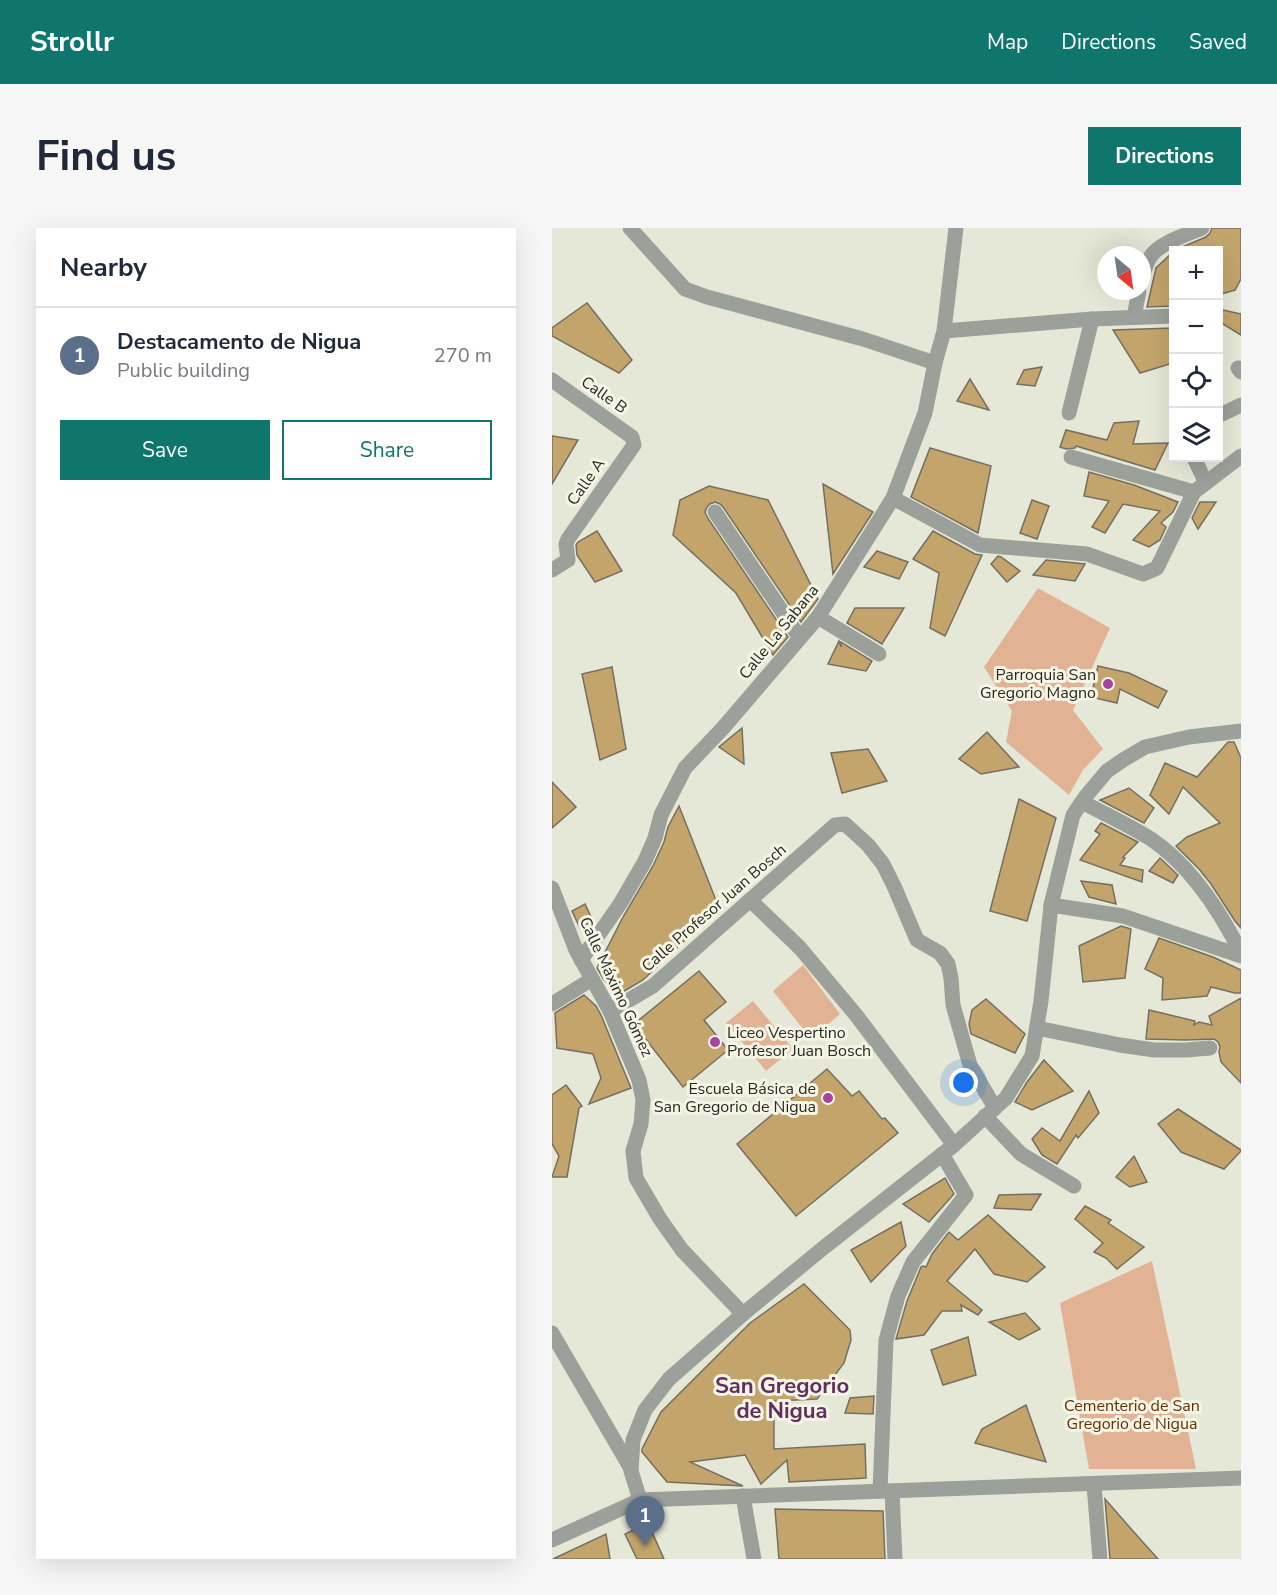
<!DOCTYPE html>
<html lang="en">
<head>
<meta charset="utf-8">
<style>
  body { margin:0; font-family:"Nunito Sans",sans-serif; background:#f6f6f7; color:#1f2937 }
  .controls { position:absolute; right:18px; top:18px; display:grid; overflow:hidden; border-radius:0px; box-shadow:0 6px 24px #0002 }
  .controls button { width:54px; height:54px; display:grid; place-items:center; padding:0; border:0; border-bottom:2px solid #e0e1e3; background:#fff; color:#1f2937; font:30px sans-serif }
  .compass { position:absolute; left:545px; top:18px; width:54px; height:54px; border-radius:50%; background:#fff; box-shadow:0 6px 24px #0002; rotate:151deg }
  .you { position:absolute; left:412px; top:855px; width:21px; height:21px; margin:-15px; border:4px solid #fff; border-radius:50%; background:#1a73e8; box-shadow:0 0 0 9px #1a73e833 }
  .badge { display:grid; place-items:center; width:39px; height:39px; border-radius:50%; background:#0f766e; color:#fff; font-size:20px; font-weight:700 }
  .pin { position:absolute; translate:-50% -50px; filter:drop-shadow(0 2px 3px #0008) }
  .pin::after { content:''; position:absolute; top:32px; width:21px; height:18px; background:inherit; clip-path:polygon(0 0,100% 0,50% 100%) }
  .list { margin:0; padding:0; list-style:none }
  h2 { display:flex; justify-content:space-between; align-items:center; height:78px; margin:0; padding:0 24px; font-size:26px }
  h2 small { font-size:20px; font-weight:400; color:#747a83 }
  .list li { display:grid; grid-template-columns:39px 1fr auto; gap:18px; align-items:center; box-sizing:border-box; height:96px; padding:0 24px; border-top:2px solid #e0e1e3 }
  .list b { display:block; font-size:22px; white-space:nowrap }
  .list p { margin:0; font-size:20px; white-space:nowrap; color:#747a83 }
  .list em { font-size:20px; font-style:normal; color:#747a83 }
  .actions { display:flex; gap:12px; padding:18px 24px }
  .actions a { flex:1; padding:14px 0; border:2px solid #0f766e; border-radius:0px; text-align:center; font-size:21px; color:#0f766e }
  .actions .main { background:#0f766e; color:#fff }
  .icon { flex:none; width:33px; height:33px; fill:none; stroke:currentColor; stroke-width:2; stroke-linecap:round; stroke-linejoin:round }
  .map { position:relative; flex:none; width:689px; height:1331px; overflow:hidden; border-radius:0px }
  header { display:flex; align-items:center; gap:36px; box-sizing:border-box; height:84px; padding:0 30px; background:#0f766e; color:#fff }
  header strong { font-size:28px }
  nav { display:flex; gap:33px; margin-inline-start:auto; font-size:21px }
  .intro { display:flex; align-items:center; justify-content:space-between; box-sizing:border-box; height:144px; padding:0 36px }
  h1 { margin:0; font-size:42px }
  .button { padding:15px 27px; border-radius:0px; background:#0f766e; color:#fff; font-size:21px; font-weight:700 }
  main { display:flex; gap:36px; padding:0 36px }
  aside { flex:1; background:#fff; border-radius:0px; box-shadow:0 6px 24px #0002 }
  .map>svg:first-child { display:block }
</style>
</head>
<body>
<header>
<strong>Strollr</strong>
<nav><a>Map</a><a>Directions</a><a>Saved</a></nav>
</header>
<div class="intro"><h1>Find us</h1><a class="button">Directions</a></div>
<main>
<aside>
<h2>Nearby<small></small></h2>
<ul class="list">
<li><span class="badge" style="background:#5c6f8a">1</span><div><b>Destacamento de Nigua</b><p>Public building</p></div><em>270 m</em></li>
</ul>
<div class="actions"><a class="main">Save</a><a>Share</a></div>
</aside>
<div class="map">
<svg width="689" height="1331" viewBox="0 0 689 1331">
  <rect width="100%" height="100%" fill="#e6e8d7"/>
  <g fill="#e2b294">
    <polygon points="486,360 558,400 521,482 551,521 531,542 517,567 454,514 460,483 432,439"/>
    <polygon points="251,737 288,786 259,811 221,763"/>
    <polygon points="201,773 241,821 214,843 174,795"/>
    <polygon points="600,1033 644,1241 537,1241 508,1075"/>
  </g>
  <g fill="#c3a56c" stroke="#766f61" stroke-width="1.5">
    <polygon points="660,0 689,0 689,51 683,62 666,67 666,22 623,22 654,9 658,5"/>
    <polygon points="621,24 621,78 595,79 604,40"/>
    <polygon points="35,75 80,132 67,145 0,108 0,100"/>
    <polygon points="671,82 689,86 689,107 666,93"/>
    <polygon points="621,100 621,135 588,145 561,102"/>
    <polygon points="490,139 483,158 465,156 472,142"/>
    <polygon points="418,151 437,182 405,173"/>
    <polygon points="587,193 581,216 616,215 603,242 524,218 523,220 514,221 508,219 514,202 555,212 562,195"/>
    <polygon points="0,208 26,212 0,256"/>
    <polygon points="378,220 439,238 426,305 359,269"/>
    <polygon points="537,244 582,257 626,274 621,284 609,295 614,299 608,312 597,319 581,312 608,283 571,276 553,305 540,299 557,273 532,268"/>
    <polygon points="271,256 321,284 281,346"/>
    <polygon points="157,258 216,272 266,371 249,394 171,279 168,276 163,274 158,276 155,279 153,284 155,289 236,409 221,427 184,365 121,307 128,272"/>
    <polygon points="480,272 497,278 485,311 468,305"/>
    <polygon points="648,274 664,274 646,301 640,290"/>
    <polygon points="45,303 70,343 43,354 25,327 24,317 26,314"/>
    <polygon points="381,303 423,326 430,327 393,408 378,400 387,345 361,331"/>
    <polygon points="325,323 356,334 347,351 312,339"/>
    <polygon points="446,328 449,329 468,343 455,354 439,336"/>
    <polygon points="494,332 533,336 523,353 481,347"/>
    <polygon points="303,380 352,380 330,416 295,395"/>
    <polygon points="287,413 289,419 289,414 320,433 314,443 276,436"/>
    <polygon points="546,438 577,445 615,463 606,480 568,461 565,475 539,469"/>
    <polygon points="60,439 74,521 48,532 30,446"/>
    <polygon points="190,500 192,536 167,519"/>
    <polygon points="435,504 467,539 429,546 407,531"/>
    <polygon points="676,514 682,514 689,530 689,700 683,693 659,656 647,641 624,618 635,609 668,595 631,559 617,586 598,567 613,535 645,549"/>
    <polygon points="316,521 335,553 290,565 279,525"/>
    <polygon points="0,554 24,579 0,600"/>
    <polygon points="577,560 602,580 592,595 548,572"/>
    <polygon points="467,571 504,590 475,693 438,683"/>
    <polygon points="127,578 167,680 91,752 69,765 52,752 45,740 71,689 101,638 112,614 116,599"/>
    <polygon points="549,595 586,614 571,629 573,630 568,637 591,642 590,654 528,632 548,606 543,603"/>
    <polygon points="608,630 626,647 621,655 597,643"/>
    <polygon points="529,653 560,657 564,676 537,669"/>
    <polygon points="33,676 41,693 28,700 20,683"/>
    <polygon points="569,698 579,701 573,750 531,754 527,718"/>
    <polygon points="607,710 661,729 689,742 689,765 683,765 659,759 655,768 610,772 611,750 593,741"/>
    <polygon points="147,743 174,774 152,792 176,822 131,859 82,796"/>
    <polygon points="32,767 44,778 49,787 79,860 37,876 49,850 41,826 5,820 3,785"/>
    <polygon points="689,770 689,855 669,834 667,824 668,819 666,814 662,811 634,812 594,811 597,782 643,793 642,797 647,794 660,797 657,788"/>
    <polygon points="434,771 473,806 463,825 419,806 417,796 420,782"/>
    <polygon points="492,832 521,863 480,882 463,874 475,854"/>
    <polygon points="275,841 300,868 307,863 330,891 333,890 346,905 244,988 185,916"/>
    <polygon points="14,857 30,878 27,880 15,949 0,949 7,928 0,916 0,867"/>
    <polygon points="537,863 547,885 526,910 524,907 505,936 490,927 480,911 490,900 508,913"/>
    <polygon points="626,881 689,922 689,923 672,941 629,924 606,896"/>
    <polygon points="582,928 595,954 578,959 564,949"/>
    <polygon points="393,950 402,966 377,994 351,976"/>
    <polygon points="489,966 479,982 442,980 447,967"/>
    <polygon points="533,978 559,992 556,995 592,1019 565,1041 554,1030 542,1024 551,1015 523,991"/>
    <polygon points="436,987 493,1039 475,1054 442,1046 423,1021 395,1053 430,1082 426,1087 409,1077 410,1083 390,1083 372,1107 344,1111 355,1073 369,1039 371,1038 374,1039 380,1026 397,1004 406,1012"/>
    <polygon points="349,994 354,1018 319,1054 299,1022"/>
    <polygon points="252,1056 298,1102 299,1112 292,1135 265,1171 222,1173 222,1221 313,1216 314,1250 237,1254 235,1232 209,1256 193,1227 138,1234 191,1258 115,1254 90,1224 90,1221 109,1184 198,1095"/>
    <polygon points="473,1085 488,1101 467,1112 437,1094"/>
    <polygon points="416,1109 424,1147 391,1157 379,1122"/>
    <polygon points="322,1168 321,1186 293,1185 298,1170"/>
    <polygon points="474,1177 494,1234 423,1215 430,1201"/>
    <polygon points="553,1271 580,1302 606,1331 558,1331"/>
    <polygon points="223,1281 331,1283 333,1331 227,1331"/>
    <polygon points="96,1295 112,1331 85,1331 73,1306"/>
    <polygon points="54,1306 58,1331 1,1331"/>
  </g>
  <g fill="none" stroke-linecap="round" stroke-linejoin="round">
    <g stroke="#9ba09a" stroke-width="15">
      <polyline points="78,0 133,61 155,69 311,111 383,135"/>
      <path d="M 590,51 C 592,43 594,35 599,28 C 607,15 636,6 650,0"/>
      <polyline points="582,89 587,63"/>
      <polyline points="392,103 540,91 622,88"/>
      <polyline points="686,140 689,144"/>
      <polyline points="0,152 80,209 82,217 16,311 14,316 16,332 0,342"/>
      <polyline points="517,185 540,91"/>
      <polyline points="666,188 689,177"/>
      <polyline points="519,229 642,264"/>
      <polyline points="642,230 654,255"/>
      <polyline points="341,270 428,317 535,326 591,346 605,340 642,264 689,228"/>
      <polyline points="163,284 248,410"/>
      <polyline points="266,389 327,426"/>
      <path d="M 530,574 C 553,586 577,597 599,611 C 639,638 668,683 689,725"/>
      <polyline points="0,660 24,722 58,783 87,852 91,872 89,896 81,923 84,950 108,991 130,1022 191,1086"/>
      <polyline points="198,672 248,720 304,787 402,917"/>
      <polyline points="499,677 571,688 689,728"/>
      <polyline points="29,732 68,676 93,633 103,610 109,587 133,540 171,500 266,389 341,270 373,185 383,135 392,103 404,0"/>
      <polyline points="0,776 40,751"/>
      <polyline points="58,783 101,758 283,597 293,596 316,617 331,636 342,658 365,712 388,725 396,736 399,750 401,777 418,837 443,880"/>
      <polyline points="485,800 568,817 602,822 634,822 658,820"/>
      <polyline points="433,888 469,926 522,958"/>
      <polyline points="0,1105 78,1239"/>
      <polyline points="542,1257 548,1331"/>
      <polyline points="328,1263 334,1112 346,1068 361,1034 414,967 390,926"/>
      <polyline points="340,1263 343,1331"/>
      <polyline points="191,1268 202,1331"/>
      <polyline points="88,1272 79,1243 81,1212 93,1182 117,1151 191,1086 270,1021 402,917 454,870 480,828 489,773 499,677 521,587 534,568 555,543 571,532 593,519 637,509 689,503"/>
      <polyline points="0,1312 88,1272 689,1250"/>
    </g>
  </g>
  <g fill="#a741a4" stroke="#f4f5e4" stroke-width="2">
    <circle cx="556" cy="456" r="6"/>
    <circle cx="163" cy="814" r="6"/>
    <circle cx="276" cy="870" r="6"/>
  </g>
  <g text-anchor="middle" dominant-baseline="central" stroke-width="6" stroke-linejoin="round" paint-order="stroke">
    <g font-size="16" fill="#282923" stroke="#f4f5e4">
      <text transform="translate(52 167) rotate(35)">Calle B</text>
      <text transform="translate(34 254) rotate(-55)">Calle A</text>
      <text transform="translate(227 404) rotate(-51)">Calle La Sabana</text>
      <text transform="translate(162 680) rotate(-41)">Calle Profesor Juan Bosch</text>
      <text transform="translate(64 759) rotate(65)">Calle Máximo Gómez</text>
    </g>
    <g font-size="16" fill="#282923" stroke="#f4f5e4" text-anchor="end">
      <text x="544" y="447">Parroquia San<tspan x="544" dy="18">Gregorio Magno</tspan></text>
      <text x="175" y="805" text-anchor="start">Liceo Vespertino<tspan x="175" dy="18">Profesor Juan Bosch</tspan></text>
      <text x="264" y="861">Escuela Básica de<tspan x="264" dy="18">San Gregorio de Nigua</tspan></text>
    </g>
    <g font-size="16" fill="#632f02" stroke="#f4f5e4">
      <text x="580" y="1178">Cementerio de San<tspan x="580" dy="18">Gregorio de Nigua</tspan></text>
    </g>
    <g font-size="22" font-weight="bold" fill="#612f5f" stroke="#f4f5e4">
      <text x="230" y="1158">San Gregorio<tspan x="230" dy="25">de Nigua</tspan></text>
    </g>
  </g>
</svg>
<div class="controls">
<button>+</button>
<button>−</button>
<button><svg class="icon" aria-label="locate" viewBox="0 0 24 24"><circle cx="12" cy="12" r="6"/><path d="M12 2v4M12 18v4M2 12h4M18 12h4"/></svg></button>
<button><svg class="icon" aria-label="layers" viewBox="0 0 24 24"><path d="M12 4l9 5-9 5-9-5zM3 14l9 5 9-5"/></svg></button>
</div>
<svg class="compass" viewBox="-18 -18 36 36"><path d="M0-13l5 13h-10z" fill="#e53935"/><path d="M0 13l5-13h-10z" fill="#747a83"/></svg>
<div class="you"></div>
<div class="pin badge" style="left:93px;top:1318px;background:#5c6f8a">1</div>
</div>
</main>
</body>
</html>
